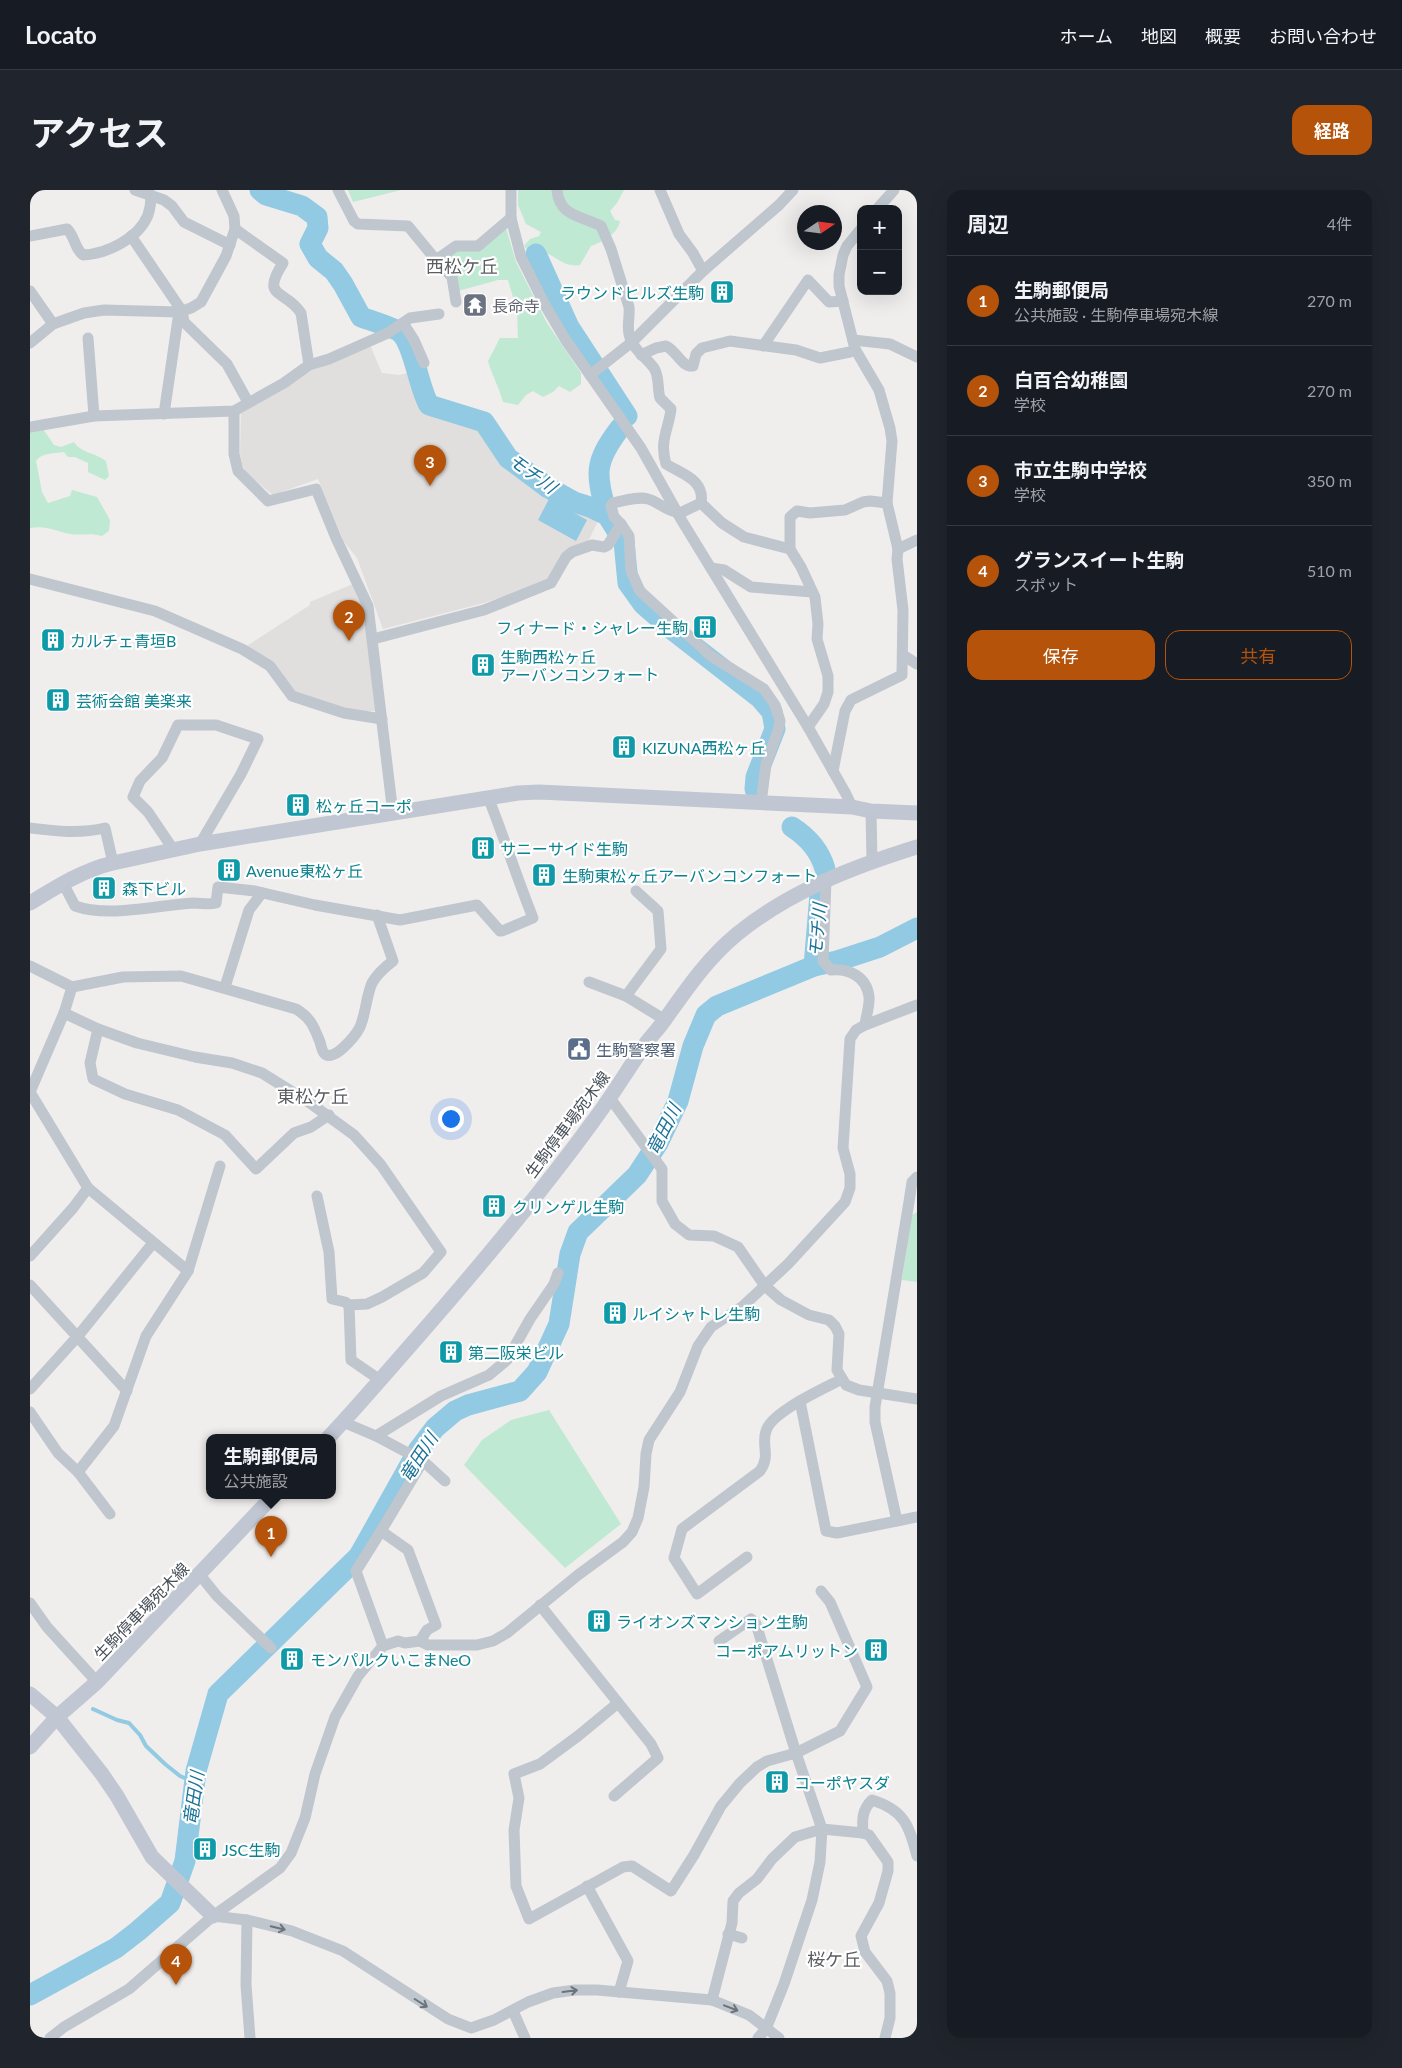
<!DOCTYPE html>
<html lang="ja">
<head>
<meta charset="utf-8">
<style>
  body { margin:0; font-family:Lato,"Noto Sans JP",sans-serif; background:#20242c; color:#f1f3f6 }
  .controls { position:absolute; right:15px; top:15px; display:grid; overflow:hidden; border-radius:10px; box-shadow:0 5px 20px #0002 }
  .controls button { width:45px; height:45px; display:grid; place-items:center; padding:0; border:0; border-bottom:1px solid #363941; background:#171b24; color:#f1f3f6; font:25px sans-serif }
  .compass { position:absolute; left:767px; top:15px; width:45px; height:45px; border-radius:50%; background:#171b24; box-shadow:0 5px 20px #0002; rotate:77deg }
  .you { position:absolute; left:420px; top:928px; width:18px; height:18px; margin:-12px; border:4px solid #fff; border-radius:50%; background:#1a73e8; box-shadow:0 0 0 8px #1a73e833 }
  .badge { display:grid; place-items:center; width:32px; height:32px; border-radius:50%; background:#b45309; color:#fff; font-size:16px; font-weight:700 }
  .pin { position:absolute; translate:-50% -41px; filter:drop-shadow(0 1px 2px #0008) }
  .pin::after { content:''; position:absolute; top:26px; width:18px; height:15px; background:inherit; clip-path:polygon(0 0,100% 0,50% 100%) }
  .popup { position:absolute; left:176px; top:1244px; width:130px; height:65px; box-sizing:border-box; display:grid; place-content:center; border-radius:10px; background:#171b24; filter:drop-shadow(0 1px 4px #0005); font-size:16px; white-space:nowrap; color:#9ea1a6 }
  .popup b { font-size:19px; color:#f1f3f6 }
  .popup::after { content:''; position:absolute; left:50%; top:100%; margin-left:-10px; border:10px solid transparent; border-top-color:#171b24 }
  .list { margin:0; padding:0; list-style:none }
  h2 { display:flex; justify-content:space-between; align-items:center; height:65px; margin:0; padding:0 20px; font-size:21px }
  h2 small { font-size:16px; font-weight:400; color:#9ea1a6 }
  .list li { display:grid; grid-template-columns:32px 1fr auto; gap:15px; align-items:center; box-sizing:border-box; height:90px; padding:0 20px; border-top:1px solid #363941 }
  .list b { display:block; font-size:19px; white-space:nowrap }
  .list p { margin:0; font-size:16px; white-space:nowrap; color:#9ea1a6 }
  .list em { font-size:16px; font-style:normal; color:#9ea1a6 }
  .actions { display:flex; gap:10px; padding:15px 20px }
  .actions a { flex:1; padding:11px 0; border:1px solid #b45309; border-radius:15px; text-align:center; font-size:18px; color:#b45309 }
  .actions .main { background:#b45309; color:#fff }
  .map { position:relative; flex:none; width:887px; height:1848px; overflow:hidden; border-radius:15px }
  header { display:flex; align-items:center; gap:30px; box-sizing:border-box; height:70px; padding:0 25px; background:#171b24; border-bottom:1px solid #363941 }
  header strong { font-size:24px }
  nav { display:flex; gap:28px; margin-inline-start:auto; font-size:18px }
  .intro { display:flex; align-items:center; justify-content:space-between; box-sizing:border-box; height:120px; padding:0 30px }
  h1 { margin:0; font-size:35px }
  .button { padding:12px 22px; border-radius:15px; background:#b45309; color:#fff; font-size:18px; font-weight:700 }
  main { display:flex; gap:30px; padding:0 30px }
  aside { flex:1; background:#171b24; border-radius:15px; box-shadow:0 5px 20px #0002 }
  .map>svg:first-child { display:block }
</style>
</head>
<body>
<header>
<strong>Locato</strong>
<nav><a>ホーム</a><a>地図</a><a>概要</a><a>お問い合わせ</a></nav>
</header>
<div class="intro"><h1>アクセス</h1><a class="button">経路</a></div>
<main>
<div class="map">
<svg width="887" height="1848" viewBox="0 0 887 1848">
  <rect width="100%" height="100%" fill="#f0eded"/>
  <g fill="#e0dfde">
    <polygon points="340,155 352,183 369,185 382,182 394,214 399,219 449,233 478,273 519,303 569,329 557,354 518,391 454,413 353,439 327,368 314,352 288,289 243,305 217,284 212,274 210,264 211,221 273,184"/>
    <polygon points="323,394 331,408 342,466 347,521 319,521 265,504 215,457 280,415 280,412"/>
  </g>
  <g fill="#bfe9d3">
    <polygon points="318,0 371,0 323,12"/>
    <path d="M 488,0 L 594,0 L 587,13 L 580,21 L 585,30 L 590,31 C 588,44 572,52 561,56 L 550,75 C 528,79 523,56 501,64 L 494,56 L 500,49 L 509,46 L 511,42 L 496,34 L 488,15 Z"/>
    <path d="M 476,38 L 486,72 L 517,133 L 551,183 L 551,194 L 540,202 L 529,196 L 523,202 L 513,207 L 503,201 L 496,205 L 488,215 L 473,212 C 469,197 462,185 458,171 L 470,148 L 488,148 L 487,121 L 478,90 L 468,90 L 428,101 L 412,70 L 419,65 Z"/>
    <path d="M 13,239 L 24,255 L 31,257 L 44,252 C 51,263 66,263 76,271 L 79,286 L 75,290 L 58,282 L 58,273 L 45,267 L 38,267 L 34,262 C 23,264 13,262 6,271 L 12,302 L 18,313 L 40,306 L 42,300 L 67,307 L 80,330 L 79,341 L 72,346 C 60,342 51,346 40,344 C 25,341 16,335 0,338 L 0,242 Z"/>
    <polygon points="887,1022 887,1092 872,1090 882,1025"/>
    <polygon points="519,1220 591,1334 535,1378 434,1275 452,1250 481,1230"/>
  </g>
  <polygon fill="#91cae2" points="519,309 557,330 546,351 508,330"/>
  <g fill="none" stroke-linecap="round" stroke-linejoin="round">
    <polyline stroke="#91cae2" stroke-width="4" points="63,1519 87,1530 99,1533 110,1545 116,1556 135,1574 150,1586 164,1592"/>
    <g stroke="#91cae2" stroke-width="21">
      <path d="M 230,0 L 236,5 L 272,16 L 287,27 L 288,38 L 280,54 L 288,68 L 304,81 L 313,94 L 331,127 C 339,130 366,138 371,143 C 384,155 388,196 399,215 L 454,232 L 478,268 L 517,297 L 544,312 L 560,317 L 577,325 L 594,352 L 598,393 L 613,414 L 644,441 L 730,508 L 742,522 L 745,539 L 726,587 L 725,599"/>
      <polyline points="506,64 539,137 597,226"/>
      <path d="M 577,325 C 566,283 563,274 590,238"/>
      <path d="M 762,637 C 779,648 790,661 795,679"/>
      <polyline points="784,776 790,704"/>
      <polyline points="0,1805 86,1758 108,1741 140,1713 155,1671 166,1581 188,1504 329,1366 389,1259 405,1238 425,1221 438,1215 490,1201 507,1182 529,1134 540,1064 548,1042 607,985 628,953 648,911 663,856 676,825 687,816 784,776 807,771 850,757 887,738"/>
    </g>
    <g stroke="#bfc6ce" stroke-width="11">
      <polyline points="105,0 134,10 142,16 154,32 200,55"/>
      <polyline points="308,0 324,31 328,34 378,36 406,70 422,87 426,112"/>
      <polyline points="481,0 481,28 491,67 515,115 535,149 611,258 652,331 778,537 816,604 822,617"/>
      <path d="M 527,0 C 529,26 551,26 571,36 L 581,59 L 599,117 C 600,126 597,135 599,144 C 602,159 616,167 624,178 C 630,188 627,198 630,208 L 641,219 C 639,238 629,251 636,274 C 651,284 675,289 671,313"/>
      <polyline points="630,0 649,44 663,63 673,81"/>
      <polyline points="847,19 864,0"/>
      <path d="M 205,39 L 253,73 C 230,109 255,99 271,123 L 279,175"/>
      <path d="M 0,46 L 37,39 C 45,46 44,58 53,65 C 77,64 109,48 118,25 C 120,19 121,11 121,5"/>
      <polyline points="101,46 152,121 154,132 197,174 218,212"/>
      <polyline points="406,70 426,56 448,56 481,28"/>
      <polyline points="0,101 23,134"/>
      <polyline points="373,133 384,150 394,173"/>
      <polyline points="58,148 64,226"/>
      <polyline points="823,150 860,154 887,167"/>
      <polyline points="0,153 23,134 54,123 74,120 149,122 161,118 171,112 196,66 205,39 204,26 192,0"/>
      <polyline points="733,156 778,90 799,112 813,111"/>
      <path d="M 611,165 L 626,158 L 636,156 C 647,161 651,177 663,176 L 666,164 L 672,158 L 700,151 L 766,160 L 790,168 L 820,162 L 825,159"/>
      <polyline points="560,185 602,152 673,81 749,15 763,0"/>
      <polyline points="204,221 204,264 208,281 238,311 286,299 306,348 338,416 363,624"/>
      <polyline points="134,224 149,122"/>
      <polyline points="0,237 64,226 204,221 254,193 279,175 299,169 358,143 380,128 409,124"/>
      <polyline points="648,324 671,313 692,333 714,347 760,359"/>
      <polyline points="591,334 599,346 601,381 610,401 681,466 734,499 745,515 750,531 748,541 736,574 731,613"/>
      <polyline points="868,359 887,350"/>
      <polyline points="681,378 694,380 721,397 782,402"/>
      <polyline points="0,389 125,421 212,459 240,476 262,506 314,523 352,529"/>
      <path d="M 343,449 L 454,420 L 521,393 L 536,367 L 542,362 L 562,355 L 574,357 L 578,355 L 591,334 L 584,327 L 581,316 L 583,313 C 593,311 608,306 618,309 C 629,312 636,321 647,322"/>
      <polyline points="873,465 887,474"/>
      <polyline points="778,537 794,514 798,502 798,486 787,449 788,434 785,407 771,377 760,359 760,327 767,321 780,323 815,320 833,312 840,311 857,313"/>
      <polyline points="803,581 815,521 821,510 872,485 873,420 867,369 868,359 857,313 862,251 860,238 849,200 825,159 809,96 809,85 813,65 817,56 831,39"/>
      <polyline points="841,621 842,671"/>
      <path d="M 0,638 C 25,641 49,644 75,638 L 83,673"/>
      <polyline points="143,659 118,622 103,607 110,591 132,568 148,535 186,535 228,549 211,584 170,654"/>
      <path d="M 33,693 L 45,716 C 79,728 128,715 163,713 C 171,713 179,715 186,713 L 188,697 L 225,701 L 285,715 L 370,730 L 447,715 L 470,741 L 472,741 L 503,728 C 487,688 474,647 458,607"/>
      <path d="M 0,776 L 42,797 L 93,787 L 151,786 L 266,819 C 281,828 284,837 290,852 C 291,855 292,861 294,863 C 303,874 326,845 330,837 C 336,823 336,807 342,793 C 347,784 355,777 363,771 L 347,725"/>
      <polyline points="559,792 596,806 635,830"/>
      <polyline points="195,797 219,720 232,703"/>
      <polyline points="596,806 631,759 628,721 606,701"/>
      <polyline points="34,823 68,839 107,853 165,867 202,873 232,883 280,913 324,945 351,975 411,1062 393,1083 352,1107 337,1114 319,1115 321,1170 350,1190"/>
      <polyline points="835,835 887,815"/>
      <polyline points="68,839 60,873 63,889 95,904 148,920 195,945 226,979 264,943 281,937 299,925"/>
      <polyline points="0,902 58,998 158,1081 116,1146 84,1236 48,1282"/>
      <polyline points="0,902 34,823 42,797"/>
      <polyline points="580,908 632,979 632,1011 645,1034 659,1045 684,1046 708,1057 735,1096 751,1110 779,1125 799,1130 805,1136 809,1144 807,1180 816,1195 829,1200 887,1209"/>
      <polyline points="287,1006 299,1062 302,1109 315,1112 319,1115"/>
      <polyline points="0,1066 43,1018 58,998"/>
      <polyline points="158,1081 190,976"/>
      <polyline points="0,1095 97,1201"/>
      <polyline points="0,1199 48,1146 123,1053"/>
      <polyline points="770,1211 796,1341 807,1343 887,1327"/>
      <polyline points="0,1222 28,1263 48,1282 80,1324"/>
      <polyline points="313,1232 346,1246 393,1271 415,1291"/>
      <polyline points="346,1246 411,1206 459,1185 477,1170 500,1129 524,1094 528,1083"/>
      <polyline points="867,1331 845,1232 845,1217 879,1012 882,992 887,987"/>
      <polyline points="351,1341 326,1381 353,1456"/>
      <path d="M 717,1367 L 667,1404 L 644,1368 L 652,1339 L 730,1281 C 741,1265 731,1256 736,1241 C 741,1222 795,1198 812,1189"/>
      <polyline points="170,1385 187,1406 241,1458"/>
      <polyline points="0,1413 17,1437 67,1492"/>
      <polyline points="510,1415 621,1554 628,1568 584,1606"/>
      <polyline points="390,1451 397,1440 406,1435 378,1360 351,1341 393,1271"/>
      <polyline points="689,1451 721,1429 726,1434 766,1563 792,1639 790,1672 782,1710 754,1794 736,1839 728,1848"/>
      <polyline points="588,1513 548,1546 510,1574 484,1584 489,1608 484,1640 486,1696 499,1729 593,1677 602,1676 641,1701 664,1665 691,1616 710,1593 727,1577 737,1571 766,1563 810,1541 837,1497 800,1412 791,1401"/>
      <path d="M 833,1643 C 832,1629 832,1620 842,1610 C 874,1620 879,1635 887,1666"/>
      <polyline points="557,1696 598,1771 589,1802"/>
      <polyline points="183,1726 217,1730 262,1741 313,1761 418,1829 441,1838 464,1830 498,1812 523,1803 545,1800 567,1800 682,1810 719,1825 749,1848"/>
      <polyline points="217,1730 216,1795 220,1848"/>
      <polyline points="698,1744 712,1748"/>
      <polyline points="682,1810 702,1733 703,1711 709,1703 727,1689 742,1669 765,1647 792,1639 833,1643 839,1645 858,1672 858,1681 849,1713 831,1746 835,1762 857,1791 860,1803 860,1828 855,1848"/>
      <polyline points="483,1821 495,1848"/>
      <path d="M 20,1848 L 34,1837 L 99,1799 L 183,1726 L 250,1678 L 261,1663 L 275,1628 L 285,1584 L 305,1527 L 328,1486 L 353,1456 L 368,1451 L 375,1453 L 390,1451 L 398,1455 L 447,1455 L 463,1451 L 477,1443 L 548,1385 L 593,1352 L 602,1342 L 608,1328 L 614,1297 L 616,1264 L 619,1250 L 650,1202 L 668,1156 L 681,1137 L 713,1116 L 758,1074 L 815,1012 L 820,998 L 820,984 L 813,958 L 820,849 L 826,840 L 835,835 C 836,826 840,815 839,807 C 837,787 819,778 801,780 L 793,771 L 796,690"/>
    </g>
    <g stroke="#c0c7d2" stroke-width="15">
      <path d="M 0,713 C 26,697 53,680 83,673 L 170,654 L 488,603 L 509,602 L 822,617 L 841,621 L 887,623"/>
      <path d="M 298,1248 C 328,1216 357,1182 386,1149 C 448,1078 509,1006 564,930 C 583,905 599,877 617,852 C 623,844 630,837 636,828 C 658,797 677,769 707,744 C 760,701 823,677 887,657"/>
      <polyline points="0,1504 27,1527 72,1584 87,1606 122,1667 183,1726"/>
      <polyline points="0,1557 27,1527 67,1492 243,1306"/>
    </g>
  </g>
  <defs><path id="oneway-shaft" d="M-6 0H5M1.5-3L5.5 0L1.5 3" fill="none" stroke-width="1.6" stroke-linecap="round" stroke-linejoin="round" transform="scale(1.25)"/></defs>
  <g stroke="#6b737b">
    <use href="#oneway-shaft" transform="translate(248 1738) rotate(14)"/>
    <use href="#oneway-shaft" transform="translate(540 1801) rotate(-7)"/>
    <use href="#oneway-shaft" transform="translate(391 1813) rotate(32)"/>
    <use href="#oneway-shaft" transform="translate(701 1818) rotate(21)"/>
  </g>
  <defs>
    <symbol id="building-square" viewBox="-11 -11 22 22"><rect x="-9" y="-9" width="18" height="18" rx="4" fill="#0f9aa8" stroke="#fff"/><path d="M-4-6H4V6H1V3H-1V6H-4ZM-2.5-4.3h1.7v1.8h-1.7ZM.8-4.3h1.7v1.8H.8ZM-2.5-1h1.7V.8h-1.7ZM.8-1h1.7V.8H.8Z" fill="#fff"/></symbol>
    <symbol id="temple-square" viewBox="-11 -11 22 22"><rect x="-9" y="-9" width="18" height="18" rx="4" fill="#6b7280" stroke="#fff"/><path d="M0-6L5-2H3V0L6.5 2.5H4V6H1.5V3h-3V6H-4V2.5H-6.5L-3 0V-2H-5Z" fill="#fff"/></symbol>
    <symbol id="civic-square" viewBox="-11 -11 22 22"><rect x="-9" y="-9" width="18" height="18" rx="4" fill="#5c6f8a" stroke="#fff"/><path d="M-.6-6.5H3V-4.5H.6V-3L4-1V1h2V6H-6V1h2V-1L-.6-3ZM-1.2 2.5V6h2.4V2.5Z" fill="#fff"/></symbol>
  </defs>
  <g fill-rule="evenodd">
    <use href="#building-square" x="678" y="88" width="28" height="28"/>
    <use href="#temple-square" x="431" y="101" width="28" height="28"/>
    <use href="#building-square" x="661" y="423" width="28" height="28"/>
    <use href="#building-square" x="9" y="436" width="28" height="28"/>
    <use href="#building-square" x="439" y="461" width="28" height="28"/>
    <use href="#building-square" x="14" y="496" width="28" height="28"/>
    <use href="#building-square" x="580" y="543" width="28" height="28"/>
    <use href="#building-square" x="254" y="601" width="28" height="28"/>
    <use href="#building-square" x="439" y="644" width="28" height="28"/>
    <use href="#building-square" x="185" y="666" width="28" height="28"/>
    <use href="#building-square" x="500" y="671" width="28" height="28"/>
    <use href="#building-square" x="60" y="684" width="28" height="28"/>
    <use href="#civic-square" x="535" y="845" width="28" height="28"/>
    <use href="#building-square" x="450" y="1002" width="28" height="28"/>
    <use href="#building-square" x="571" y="1109" width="28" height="28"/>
    <use href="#building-square" x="407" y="1148" width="28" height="28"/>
    <use href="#building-square" x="555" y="1417" width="28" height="28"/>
    <use href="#building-square" x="832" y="1446" width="28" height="28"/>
    <use href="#building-square" x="248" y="1455" width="28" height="28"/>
    <use href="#building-square" x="733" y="1578" width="28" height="28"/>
    <use href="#building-square" x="161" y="1645" width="28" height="28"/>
  </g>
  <g text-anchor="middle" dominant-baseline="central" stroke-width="4.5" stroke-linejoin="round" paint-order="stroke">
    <g font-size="16" fill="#0d838f" stroke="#fff" text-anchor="start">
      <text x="674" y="102" text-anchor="end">ラウンドヒルズ生駒</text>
      <text x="658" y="437" text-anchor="end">フィナード・シャレー生駒</text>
      <text x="40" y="450">カルチェ青垣B</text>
      <text x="470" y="466">生駒西松ヶ丘<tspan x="470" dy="18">アーバンコンフォート</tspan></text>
      <text x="46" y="510">芸術会館 美楽来</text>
      <text x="612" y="557">KIZUNA西松ヶ丘</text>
      <text x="286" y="615">松ヶ丘コーポ</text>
      <text x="470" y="658">サニーサイド生駒</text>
      <text x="216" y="680">Avenue東松ヶ丘</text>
      <text x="532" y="685">生駒東松ヶ丘アーバンコンフォート</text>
      <text x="92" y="698">森下ビル</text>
      <text x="482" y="1016">クリンゲル生駒</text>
      <text x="602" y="1123">ルイシャトレ生駒</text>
      <text x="438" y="1162">第二阪栄ビル</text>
      <text x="586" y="1431">ライオンズマンション生駒</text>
      <text x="828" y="1460" text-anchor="end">コーポアムリットン</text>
      <text x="280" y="1469">モンパルクいこまNeO</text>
      <text x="764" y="1592">コーポヤスダ</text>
      <text x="192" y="1659">JSC生駒</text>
    </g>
    <g font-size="16" fill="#5b616d" stroke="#fff" text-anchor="start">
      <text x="462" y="115">長命寺</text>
    </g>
    <g font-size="16" fill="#4e5e75" stroke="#fff" text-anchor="start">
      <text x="566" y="859">生駒警察署</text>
    </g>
    <g font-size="16" fill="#474f58" stroke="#fff">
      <text transform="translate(537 934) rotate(-53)">生駒停車場宛木線</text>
      <text transform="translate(111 1421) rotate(-46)">生駒停車場宛木線</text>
    </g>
    <g font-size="18" fill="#5b5d61" stroke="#fff">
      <text x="432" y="76">西松ケ丘</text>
      <text x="283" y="906">東松ケ丘</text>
      <text x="804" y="1769">桜ケ丘</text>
    </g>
    <g font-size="18" font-style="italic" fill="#1b7398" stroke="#fff">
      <text transform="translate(503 283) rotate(36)">モチ川</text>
      <text transform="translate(787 740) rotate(-85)">モチ川</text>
      <text transform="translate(633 939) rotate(-63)">竜田川</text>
      <text transform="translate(388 1267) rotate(-57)">竜田川</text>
      <text transform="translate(163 1608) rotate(-82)">竜田川</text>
    </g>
  </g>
</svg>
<div class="controls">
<button>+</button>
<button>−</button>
</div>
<svg class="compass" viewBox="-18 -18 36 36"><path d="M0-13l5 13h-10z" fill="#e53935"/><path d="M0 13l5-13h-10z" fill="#9ea1a6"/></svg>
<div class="you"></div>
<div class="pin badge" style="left:241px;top:1367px">1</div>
<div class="popup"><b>生駒郵便局</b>公共施設</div>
<div class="pin badge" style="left:319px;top:451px">2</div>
<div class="pin badge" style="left:400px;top:296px">3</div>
<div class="pin badge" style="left:146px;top:1795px">4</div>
</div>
<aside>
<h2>周辺<small>4件</small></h2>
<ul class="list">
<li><span class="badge">1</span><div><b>生駒郵便局</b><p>公共施設 · 生駒停車場宛木線</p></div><em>270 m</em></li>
<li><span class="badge">2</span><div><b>白百合幼稚園</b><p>学校</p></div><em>270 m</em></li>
<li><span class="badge">3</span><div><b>市立生駒中学校</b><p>学校</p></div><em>350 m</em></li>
<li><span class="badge">4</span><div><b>グランスイート生駒</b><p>スポット</p></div><em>510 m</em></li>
</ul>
<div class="actions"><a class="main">保存</a><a>共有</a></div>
</aside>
</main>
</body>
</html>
